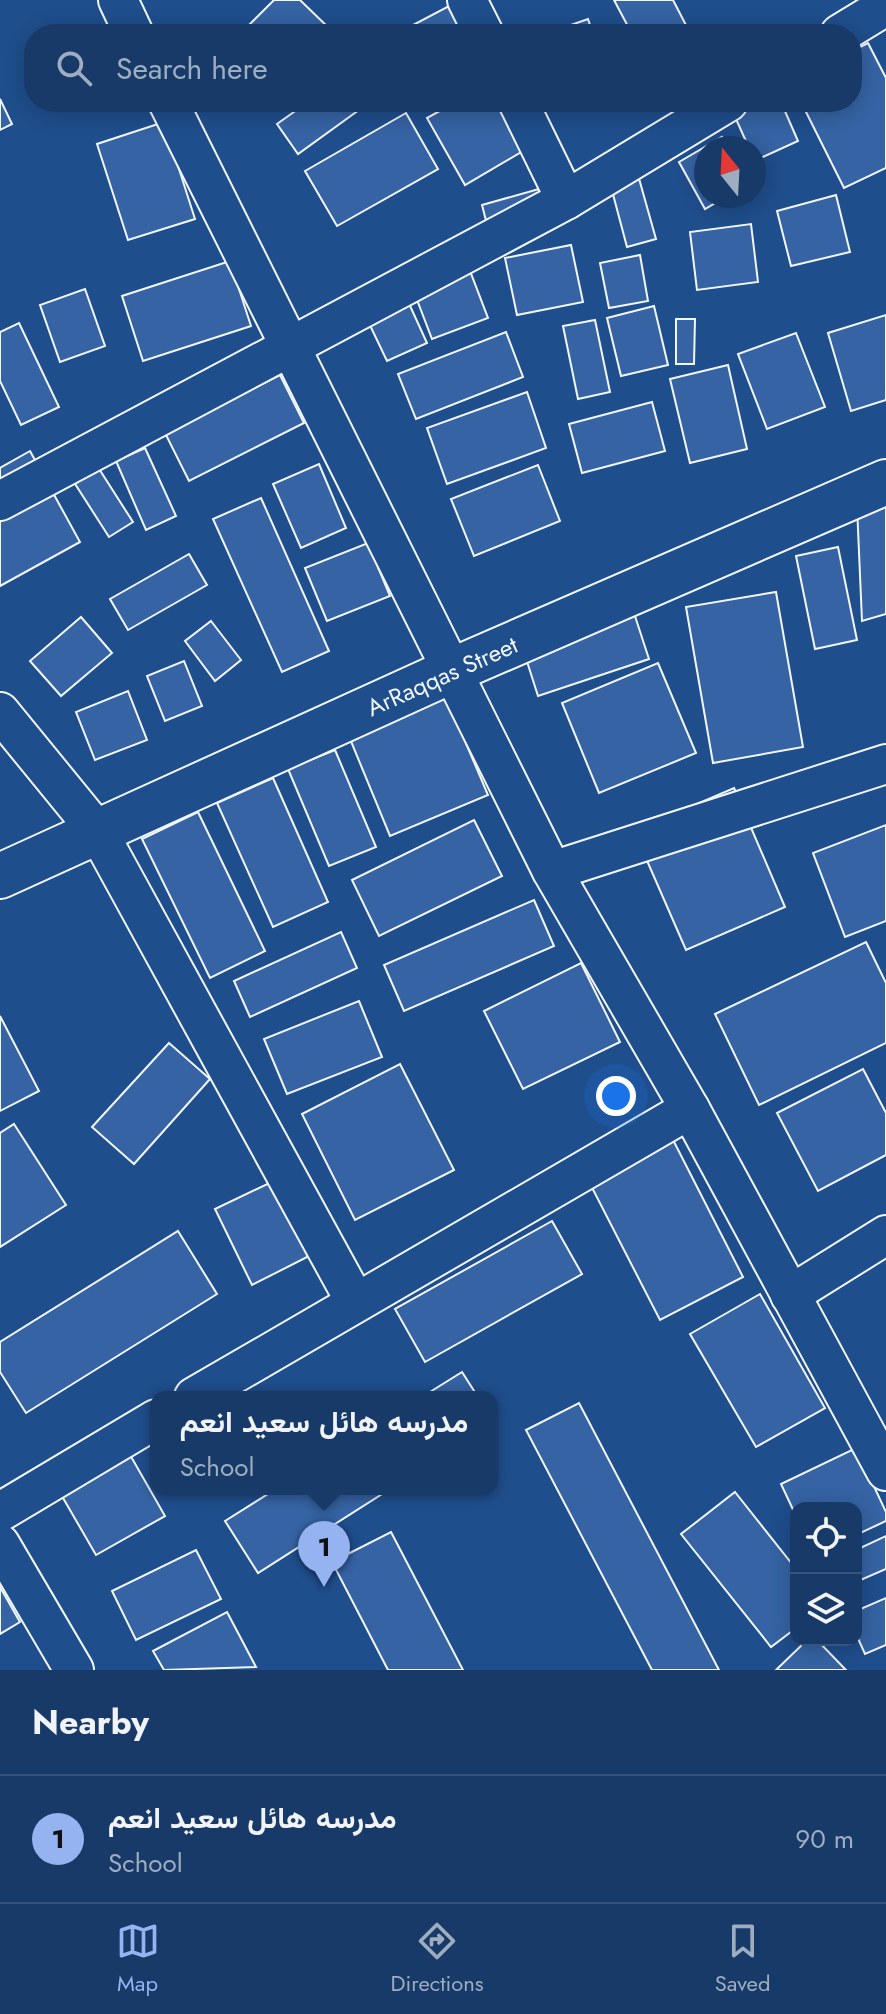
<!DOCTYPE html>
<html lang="en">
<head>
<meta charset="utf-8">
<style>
  body { margin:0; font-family:Jost,Vazirmatn,sans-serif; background:#244571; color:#f1f3f6 }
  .controls { position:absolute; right:24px; bottom:24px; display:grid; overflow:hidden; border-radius:16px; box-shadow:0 4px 20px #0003 }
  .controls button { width:72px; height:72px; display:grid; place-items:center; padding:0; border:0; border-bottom:2px solid #36547d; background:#173a69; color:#f1f3f6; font:40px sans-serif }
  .compass { position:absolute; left:694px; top:136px; width:72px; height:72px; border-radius:50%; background:#173a69; box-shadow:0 4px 20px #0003; rotate:342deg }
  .you { position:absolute; left:616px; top:1096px; width:28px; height:28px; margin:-20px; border:6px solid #fff; border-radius:50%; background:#1a73e8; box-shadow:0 0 0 12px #1a73e833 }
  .badge { display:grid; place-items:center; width:52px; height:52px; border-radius:50%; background:#95b2f1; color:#111; font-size:26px; font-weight:700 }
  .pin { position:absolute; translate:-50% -66px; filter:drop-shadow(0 2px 4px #0008) }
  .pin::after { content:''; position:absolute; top:42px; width:28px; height:24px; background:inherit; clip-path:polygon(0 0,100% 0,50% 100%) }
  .popup { position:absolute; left:150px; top:1391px; width:348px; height:104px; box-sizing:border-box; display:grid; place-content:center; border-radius:16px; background:#173a69; filter:drop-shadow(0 2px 6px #0005); font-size:26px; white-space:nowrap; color:#9eadc0 }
  .popup b { font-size:30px; color:#f1f3f6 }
  .popup::after { content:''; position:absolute; left:50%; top:100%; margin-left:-16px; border:16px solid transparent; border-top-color:#173a69 }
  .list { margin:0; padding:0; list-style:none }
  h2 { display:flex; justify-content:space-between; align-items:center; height:104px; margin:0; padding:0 32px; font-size:34px }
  h2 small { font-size:26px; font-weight:400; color:#9eadc0 }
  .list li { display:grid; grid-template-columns:52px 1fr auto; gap:24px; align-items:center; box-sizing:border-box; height:128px; padding:0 32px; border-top:2px solid #36547d }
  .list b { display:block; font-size:30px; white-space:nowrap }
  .list p { margin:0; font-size:26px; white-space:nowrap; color:#9eadc0 }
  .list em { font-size:26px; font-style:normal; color:#9eadc0 }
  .icon { flex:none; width:44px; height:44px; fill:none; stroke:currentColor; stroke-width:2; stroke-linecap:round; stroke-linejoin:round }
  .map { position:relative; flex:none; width:886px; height:1670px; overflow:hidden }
  .search { position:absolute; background:#173a69; box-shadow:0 4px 20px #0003; left:24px; right:24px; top:24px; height:88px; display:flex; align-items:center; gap:20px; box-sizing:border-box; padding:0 28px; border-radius:32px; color:#9eadc0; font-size:30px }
  .sheet { height:232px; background:#173a69 }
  nav { display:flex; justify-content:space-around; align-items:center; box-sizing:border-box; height:112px; border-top:2px solid #36547d; background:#173a69; font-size:22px; color:#9eadc0 }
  nav a { display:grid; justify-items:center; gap:4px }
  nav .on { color:#95b2f1 }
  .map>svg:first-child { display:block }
</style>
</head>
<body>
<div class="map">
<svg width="886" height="1670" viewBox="0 0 886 1670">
  <rect width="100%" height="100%" fill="#1f4e8c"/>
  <g fill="#3563a3" stroke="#f2f6ff" stroke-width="2">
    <polygon points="274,0 300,0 332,31 329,34 240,34"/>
    <polygon points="614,0 673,0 687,27 674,34 632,34"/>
    <polygon points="449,6 464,34 396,34"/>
    <polygon points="588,19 593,34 545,34"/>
    <polygon points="868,43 886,78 886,168 844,188 801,102 852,102 852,51"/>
    <polygon points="0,99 12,124 0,130"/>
    <polygon points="308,102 370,102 298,154 277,124"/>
    <polygon points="456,102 511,102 535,144 465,185 427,118"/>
    <polygon points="743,102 781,102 798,141 754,161 754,148 749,148 731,108"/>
    <polygon points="406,113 438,169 337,226 305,171"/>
    <polygon points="164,122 195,219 128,240 97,144"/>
    <polygon points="722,137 728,148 706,148 706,196 727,196 705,209 679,162"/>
    <polygon points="638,175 656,239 627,247 610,183"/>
    <polygon points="553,185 563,224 492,244 482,205"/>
    <polygon points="836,195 850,252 791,266 777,211"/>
    <polygon points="751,224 758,282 697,290 690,232"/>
    <polygon points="571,245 583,302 517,315 505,258"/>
    <polygon points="462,250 488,318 432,339 406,271"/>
    <polygon points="640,255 648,301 609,308 600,263"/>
    <polygon points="230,261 251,326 143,361 122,296"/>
    <polygon points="396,275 427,343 387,361 355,294"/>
    <polygon points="85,289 105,346 60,362 40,305"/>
    <polygon points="654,306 668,365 621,376 607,318"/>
    <polygon points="886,315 886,400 851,411 828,333"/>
    <polygon points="676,319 695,319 694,364 676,364"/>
    <polygon points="595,320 610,392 578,399 563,326"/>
    <polygon points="19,323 59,407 21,425 0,381 0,332"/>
    <polygon points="506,332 523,377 416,419 398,374"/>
    <polygon points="796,333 825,407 767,429 738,354"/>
    <polygon points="728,365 747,449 690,463 670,379"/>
    <polygon points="280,375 304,423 189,481 165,433"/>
    <polygon points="527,392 546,448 447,484 427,428"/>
    <polygon points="652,402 665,451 582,473 569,424"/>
    <polygon points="80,439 133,522 109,537 56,454"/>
    <polygon points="145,448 176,516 146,530 116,461"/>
    <polygon points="30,451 80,542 0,586 0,468"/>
    <polygon points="319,464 346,528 301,548 273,484"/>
    <polygon points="538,465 560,521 474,556 451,499"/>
    <polygon points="261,498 329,651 282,672 213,519"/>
    <polygon points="886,499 886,614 862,621 857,506"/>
    <polygon points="368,543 390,596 327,621 305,568"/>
    <polygon points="838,547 857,640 815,649 796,556"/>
    <polygon points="189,554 207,585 128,630 110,599"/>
    <polygon points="776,592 803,747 713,763 686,607"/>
    <polygon points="634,613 649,659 538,696 523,649"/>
    <polygon points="81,617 112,653 61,696 30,661"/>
    <polygon points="211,621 241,660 215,681 185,641"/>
    <polygon points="184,661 202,706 165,721 147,676"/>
    <polygon points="658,663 696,753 599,793 562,703"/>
    <polygon points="128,691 147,740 95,760 76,712"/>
    <polygon points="445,694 488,795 390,836 348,734"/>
    <polygon points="335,750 376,847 329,866 288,769"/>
    <polygon points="273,778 328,902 273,927 217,803"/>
    <polygon points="734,788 785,907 686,950 634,831"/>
    <polygon points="198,812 265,951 210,978 142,839"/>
    <polygon points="474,820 502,876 379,936 352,880"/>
    <polygon points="886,825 886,921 845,937 813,853"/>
    <polygon points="534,900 554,946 404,1011 384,965"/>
    <polygon points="341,932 357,968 250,1017 234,981"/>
    <polygon points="866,942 886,983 886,1043 759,1105 715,1014"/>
    <polygon points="581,963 620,1042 523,1089 484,1011"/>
    <polygon points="359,1001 382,1057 287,1094 264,1039"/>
    <polygon points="0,1016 39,1091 0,1111"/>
    <polygon points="169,1043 210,1079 134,1164 92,1127"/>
    <polygon points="400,1064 454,1170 355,1220 302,1114"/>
    <polygon points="863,1069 886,1113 886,1155 818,1191 777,1113"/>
    <polygon points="14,1124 66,1205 0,1247 0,1133"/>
    <polygon points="669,1132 743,1277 660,1320 585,1174"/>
    <polygon points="278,1179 315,1253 252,1285 215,1209"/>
    <polygon points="552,1221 582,1274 425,1362 395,1309"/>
    <polygon points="178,1231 217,1294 26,1413 0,1372 0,1342"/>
    <polygon points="760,1294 825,1408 756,1447 690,1334"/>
    <polygon points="462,1372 478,1397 422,1397"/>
    <polygon points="579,1403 719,1670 652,1670 526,1430"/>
    <polygon points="113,1425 165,1516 96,1555 44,1465"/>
    <polygon points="856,1448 886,1512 886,1521 856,1535 856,1508 796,1508 796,1516 781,1484"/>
    <polygon points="276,1489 390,1489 258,1573 225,1521"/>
    <polygon points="735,1492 796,1569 796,1628 771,1647 681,1534"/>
    <polygon points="391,1532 463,1670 388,1670 332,1562"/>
    <polygon points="886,1536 886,1569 856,1582 856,1550"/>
    <polygon points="196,1550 221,1599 136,1640 112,1591"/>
    <polygon points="0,1587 20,1622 0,1634"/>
    <polygon points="886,1598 886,1645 865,1654 856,1634 856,1611"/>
    <polygon points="227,1612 256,1667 164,1670 153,1651"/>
    <polygon points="807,1640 817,1640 846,1670 776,1670"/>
  </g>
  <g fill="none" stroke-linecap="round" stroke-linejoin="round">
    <defs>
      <g id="minor">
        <polyline points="118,0 134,34"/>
        <polyline points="467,0 484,34"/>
        <polyline points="840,34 886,6"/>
        <polyline points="168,102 552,871 690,1109 886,1471"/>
        <polyline points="518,102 566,200"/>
        <polyline points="0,501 566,200 728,102"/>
        <polyline points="0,712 98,832 355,1301"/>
        <polyline points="552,871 886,764"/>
        <polyline points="790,1295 886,1235"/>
        <polyline points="194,1397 690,1109"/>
        <polyline points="0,1512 156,1419"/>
        <polyline points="0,1544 74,1670"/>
      </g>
      <polyline id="tertiary" points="0,876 451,671 886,482"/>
    </defs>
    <use href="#minor" stroke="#f2f6ff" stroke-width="42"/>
    <use href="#tertiary" stroke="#f2f6ff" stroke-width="48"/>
    <use href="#minor" stroke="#1f4e8c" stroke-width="38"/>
    <use href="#tertiary" stroke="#1f4e8c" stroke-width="44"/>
  </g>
  <g text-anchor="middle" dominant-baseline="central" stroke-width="6" stroke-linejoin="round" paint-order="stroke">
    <g font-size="24" fill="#f2f6ff" stroke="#1f4e8c">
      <text transform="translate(442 676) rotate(-24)">ArRaqqas Street</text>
    </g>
  </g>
</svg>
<div class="controls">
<button><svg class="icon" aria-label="locate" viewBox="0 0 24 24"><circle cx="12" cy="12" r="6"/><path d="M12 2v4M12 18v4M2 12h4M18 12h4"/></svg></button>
<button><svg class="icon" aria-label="layers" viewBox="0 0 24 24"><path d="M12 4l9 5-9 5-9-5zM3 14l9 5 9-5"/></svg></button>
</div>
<svg class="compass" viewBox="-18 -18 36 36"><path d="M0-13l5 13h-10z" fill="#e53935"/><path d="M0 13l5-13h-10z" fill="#9eadc0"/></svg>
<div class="you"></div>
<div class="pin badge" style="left:324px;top:1587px">1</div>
<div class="popup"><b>مدرسه هائل سعيد انعم</b>School</div>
<div class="search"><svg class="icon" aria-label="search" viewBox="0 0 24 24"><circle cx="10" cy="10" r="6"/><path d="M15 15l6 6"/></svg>Search here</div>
</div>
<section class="sheet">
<h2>Nearby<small></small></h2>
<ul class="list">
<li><span class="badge">1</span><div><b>مدرسه هائل سعيد انعم</b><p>School</p></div><em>90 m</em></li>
</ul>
</section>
<nav>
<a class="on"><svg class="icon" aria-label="map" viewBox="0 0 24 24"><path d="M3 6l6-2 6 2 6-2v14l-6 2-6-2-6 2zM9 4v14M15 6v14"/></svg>Map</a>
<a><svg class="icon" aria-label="directions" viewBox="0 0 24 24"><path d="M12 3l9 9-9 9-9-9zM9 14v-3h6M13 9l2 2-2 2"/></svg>Directions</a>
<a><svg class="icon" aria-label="saved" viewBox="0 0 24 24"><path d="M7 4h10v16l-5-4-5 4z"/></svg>Saved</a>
</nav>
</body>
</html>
